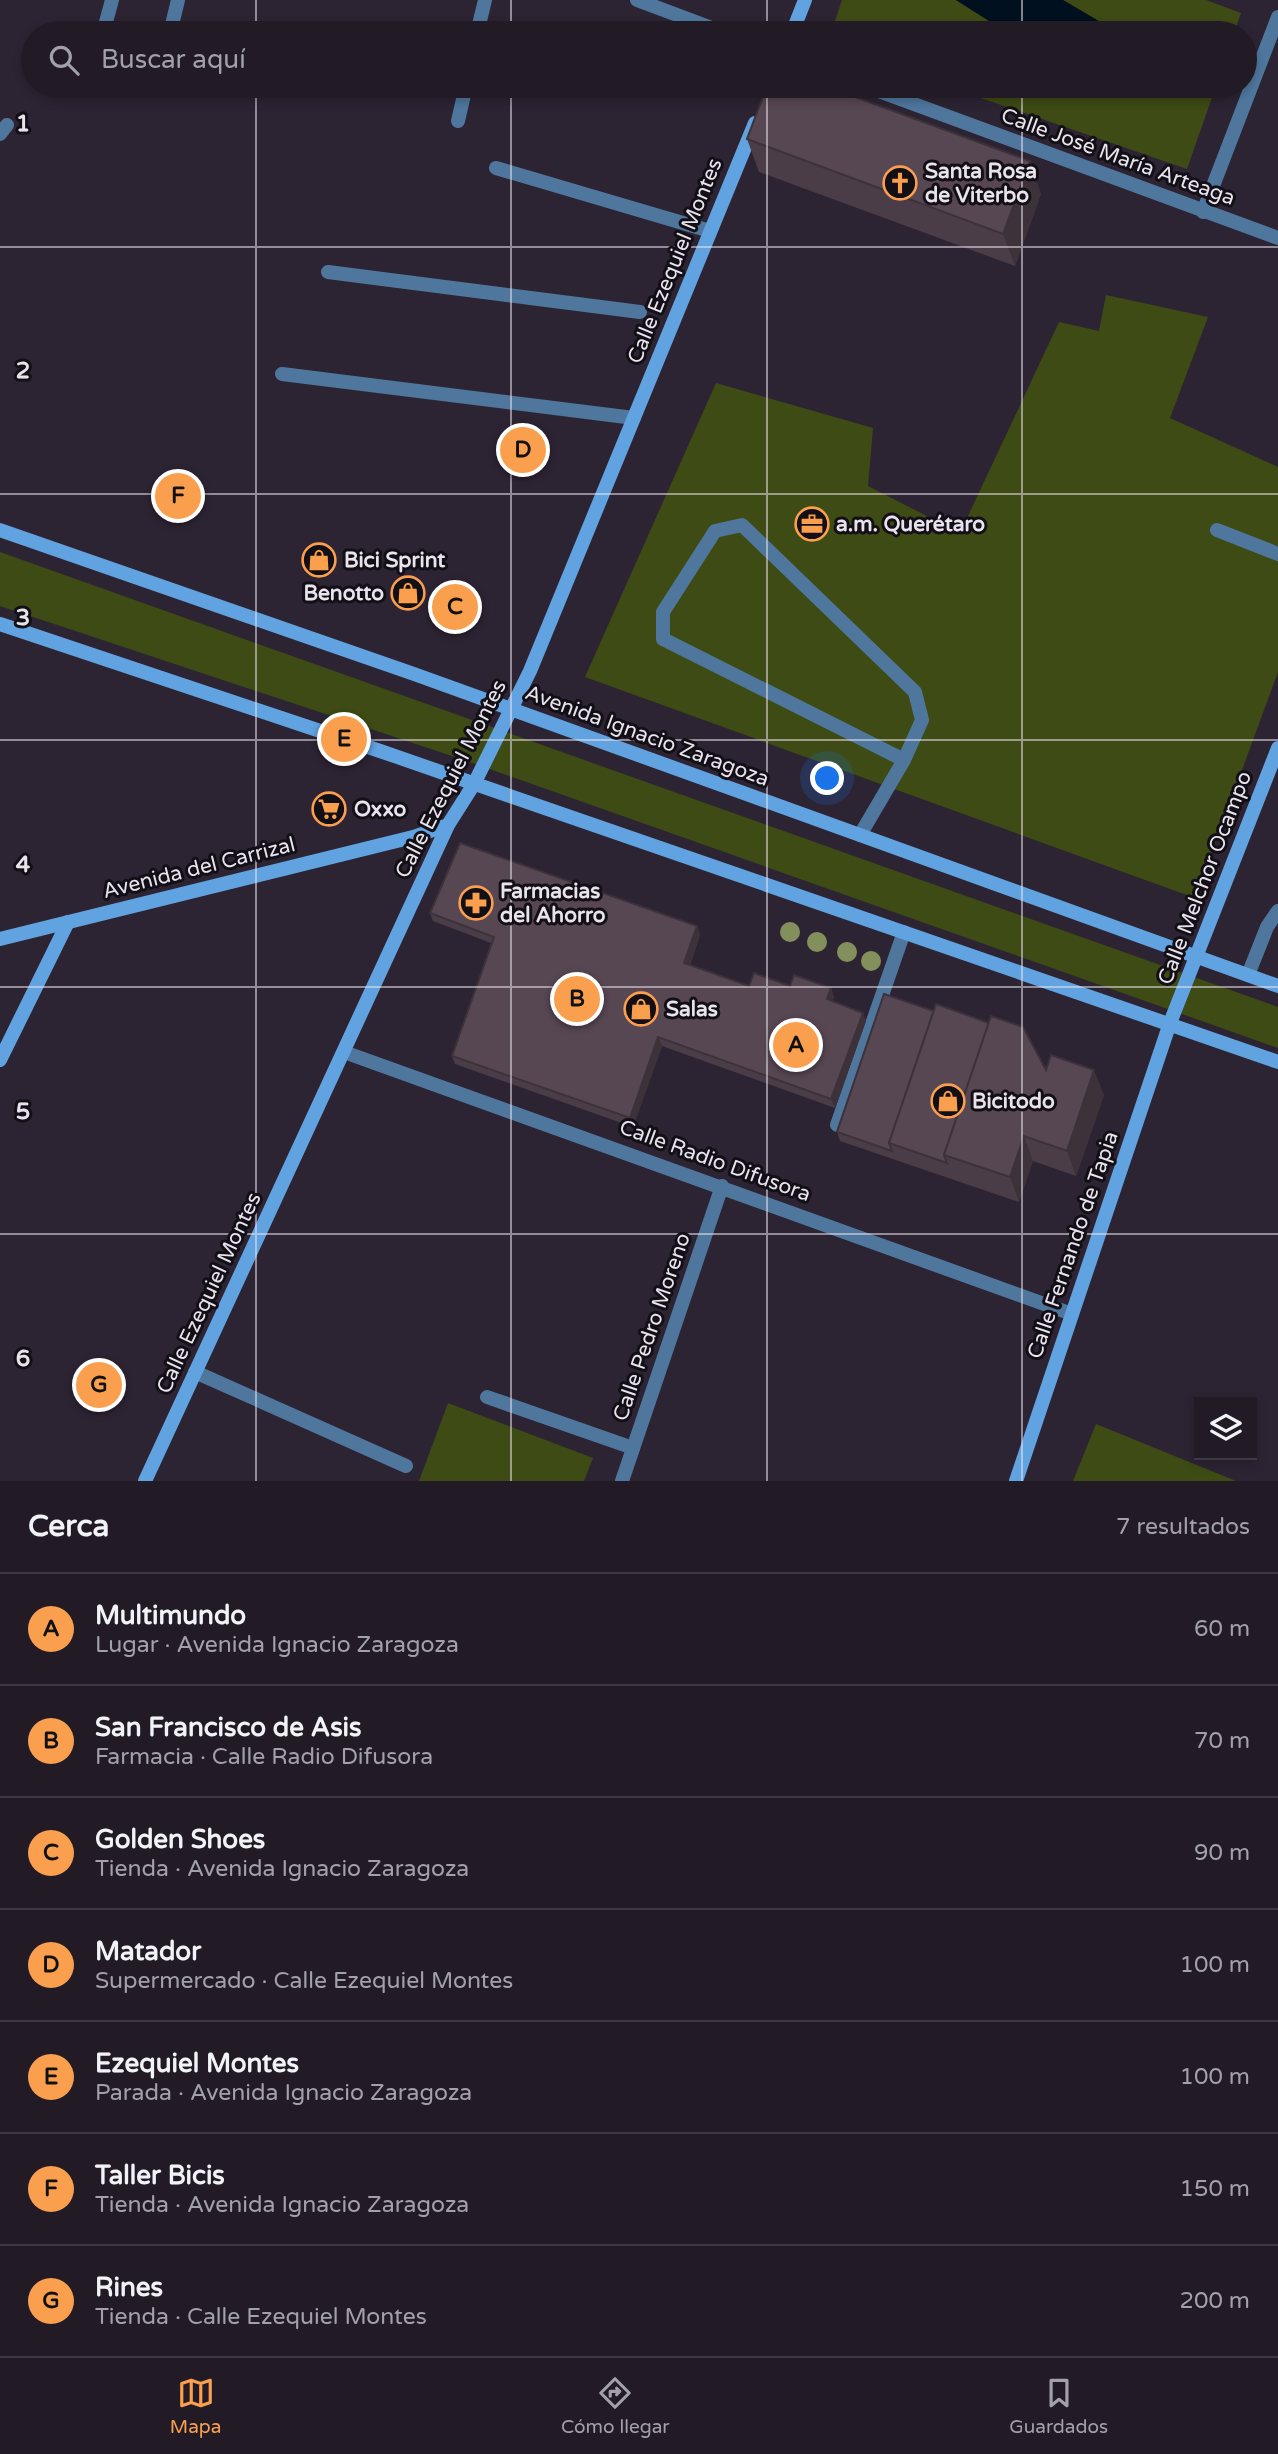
<!DOCTYPE html>
<html lang="es">
<head>
<meta charset="utf-8">
<style>
  body { margin:0; font-family:"Varela Round",sans-serif; background:#2e2832; color:#f1f3f6 }
  .controls { position:absolute; right:21px; bottom:21px; display:grid; overflow:hidden; border-radius:0px; box-shadow:0 4px 10px #0003 }
  .controls button { width:63px; height:63px; display:grid; place-items:center; padding:0; border:0; border-bottom:2px solid #3f3943; background:#221b26; color:#f1f3f6; font:35px sans-serif }
  .you { position:absolute; left:828px; top:779px; width:24px; height:24px; margin:-18px; border:5px solid #fff; border-radius:50%; background:#1a73e8; box-shadow:0 0 0 10px #1a73e833 }
  .badge { display:grid; place-items:center; width:46px; height:46px; border-radius:50%; background:#fa9f4e; color:#111; font-size:23px; font-weight:700 }
  .pin { position:absolute; translate:-50% -50%; border:4px solid #fff; box-shadow:0 2px 7px #0006 }
  .list { margin:0; padding:0; list-style:none }
  h2 { display:flex; justify-content:space-between; align-items:center; height:91px; margin:0; padding:0 28px; font-size:30px }
  h2 small { font-size:23px; font-weight:400; color:#a2a1a7 }
  .list li { display:grid; grid-template-columns:46px 1fr auto; gap:21px; align-items:center; box-sizing:border-box; height:112px; padding:0 28px; border-top:2px solid #3f3943 }
  .list b { display:block; font-size:26px; white-space:nowrap }
  .list p { margin:0; font-size:23px; white-space:nowrap; color:#a2a1a7 }
  .list em { font-size:23px; font-style:normal; color:#a2a1a7 }
  .icon { flex:none; width:38px; height:38px; fill:none; stroke:currentColor; stroke-width:2; stroke-linecap:round; stroke-linejoin:round }
  .map { position:relative; flex:none; width:1278px; height:1481px; overflow:hidden }
  .search { position:absolute; background:#221b26; box-shadow:0 4px 10px #0003; left:21px; right:21px; top:21px; height:77px; display:flex; align-items:center; gap:18px; box-sizing:border-box; padding:0 24px; border-radius:38px; color:#a2a1a7; font-size:26px }
  .sheet { height:875px; background:#221b26 }
  nav { display:flex; justify-content:space-around; align-items:center; box-sizing:border-box; height:98px; border-top:2px solid #3f3943; background:#221b26; font-size:19px; color:#a2a1a7 }
  nav a { display:grid; justify-items:center; gap:4px }
  nav .on { color:#fa9f4e }
  .map>svg:first-child { display:block }
</style>
</head>
<body>
<div class="map">
<svg width="1278" height="1481" viewBox="0 0 1278 1481">
  <rect width="100%" height="100%" fill="#2d2433"/>
  <g fill="#3e4b14">
    <polygon points="842,0 956,0 1008,33 831,33"/>
    <polygon points="1063,0 1206,0 1241,13 1234,33 1119,33"/>
    <polygon points="946,86 1216,86 1187,169"/>
    <polygon points="1106,295 1208,317 1170,418 1278,467 1278,672 1195,898 585,677 716,383 873,428 868,486 960,533 1059,322 1099,331"/>
    <polygon points="0,552 1278,1007 1278,1048 467,761 0,606"/>
    <polygon points="448,1403 593,1458 584,1481 419,1481"/>
    <polygon points="1096,1424 1236,1481 1073,1481"/>
  </g>
  <polygon fill="#00101f" points="956,0 1063,0 1119,33 1008,33"/>
  <g fill="none" stroke-linecap="round" stroke-linejoin="round">
    <g stroke="#4f779e" stroke-width="14">
      <polyline points="103,33 112,0"/>
      <polyline points="170,33 178,0"/>
      <polyline points="1217,530 1278,554"/>
      <polyline points="860,835 904,760 922,720 915,692 742,525 715,531 663,612 663,639 904,760"/>
      <polyline points="1248,975 1267,927 1278,911"/>
      <polyline points="837,1125 904,932"/>
      <polyline points="487,1397 633,1448"/>
    </g>
    <g stroke="#4f779e" stroke-width="14">
      <polyline points="637,0 725,33"/>
      <polyline points="477,33 485,0"/>
      <polyline points="865,86 1278,238"/>
      <polyline points="458,121 466,86"/>
      <polyline points="0,134 7,125"/>
      <polyline points="496,168 710,231"/>
      <polyline points="1203,212 1278,17"/>
      <polyline points="328,272 640,312"/>
      <polyline points="282,374 634,418"/>
      <polyline points="344,1052 1072,1314"/>
      <polyline points="195,1372 406,1466"/>
      <polyline points="622,1481 722,1186"/>
    </g>
    <g stroke="#61a3e1" stroke-width="14">
      <polyline points="792,33 805,0"/>
      <polyline points="0,530 414,674 1278,986"/>
      <polyline points="0,624 383,752 1278,1062"/>
      <polyline points="0,939 413,837 448,825"/>
      <polyline points="0,1060 68,922"/>
      <polyline points="145,1481 448,825 474,784 530,671 755,123"/>
      <polyline points="1016,1481 1170,1023 1278,748"/>
    </g>
  </g>
  <g fill="#84905c">
    <circle cx="790" cy="932" r="10"/>
    <circle cx="817" cy="942" r="10"/>
    <circle cx="847" cy="952" r="10"/>
    <circle cx="871" cy="961" r="10"/>
  </g>
  <g fill="#4b3d47">
    <polygon points="747,139 1041,194 1015,266 759,172"/>
    <polygon points="430,913 697,926 700,935 690,965 749,986 790,986 831,988 834,997 832,1001 866,1021 835,1108 662,1046 633,1127 455,1064 452,1056 491,943 433,921"/>
    <polygon points="1046,1070 1104,1095 1076,1176 1033,1161 1019,1202 840,1141 837,1132"/>
  </g>
  <g fill="#3d323a">
    <polygon points="1030,161 1041,194 1015,266 1003,234"/>
    <polygon points="697,926 700,935 687,972 684,963"/>
    <polygon points="831,988 834,997 830,1008 827,999"/>
    <polygon points="863,1013 866,1021 835,1108 831,1099"/>
    <polygon points="658,1037 662,1046 633,1127 630,1118"/>
    <polygon points="1094,1070 1104,1095 1076,1176 1067,1151"/>
    <polygon points="1024,1136 1033,1161 1019,1202 1010,1177"/>
  </g>
  <g fill="#574753" stroke="#3d323a" stroke-width="2">
    <polygon points="767,86 825,86 1030,161 1003,234 747,139"/>
    <polygon points="460,843 697,926 684,963 749,986 754,973 790,986 794,975 831,988 827,999 863,1013 831,1099 658,1037 630,1118 452,1056 494,937 430,913"/>
    <polygon points="884,994 934,1011 889,1143 892,1151 837,1132"/>
    <polygon points="936,1004 989,1023 944,1155 947,1163 889,1143"/>
    <polygon points="991,1016 1023,1027 1046,1070 1051,1055 1094,1070 1067,1151 1024,1136 1010,1177 944,1155"/>
  </g>
  <path fill="none" stroke="#e9e3ed" stroke-width="2" stroke-opacity="0.55" d="M 256,0 L 256,33M 511,0 L 511,33M 767,0 L 767,33M 1022,0 L 1022,33M 256,86 L 256,1481M 511,86 L 511,1481M 767,86 L 767,1481M 1022,86 L 1022,1481M 0,247 L 1278,247M 0,494 L 1278,494M 0,740 L 1278,740M 0,987 L 1278,987M 0,1234 L 1278,1234"/>
  <defs>
    <symbol id="church-ring" viewBox="-11 -11 22 22"><circle r="9.5" fill="#130f16" stroke="#fa9f4e" stroke-width="1.5"/><path d="M-1.2-6h2.4v3.5h3.3v2.4h-3.3V6h-2.4V-.1h-3.3v-2.4h3.3Z" fill="#fa9f4e"/></symbol>
    <symbol id="office-ring" viewBox="-11 -11 22 22"><circle r="9.5" fill="#130f16" stroke="#fa9f4e" stroke-width="1.5"/><path d="M-6-3h4V-5.5h4V-3h4V5H-6ZM-1-4.5V-3h2v-1.5ZM-6 0V1H6V0Z" fill="#fa9f4e"/></symbol>
    <symbol id="shop-ring" viewBox="-11 -11 22 22"><circle r="9.5" fill="#130f16" stroke="#fa9f4e" stroke-width="1.5"/><path d="M-5-2.5h2.3a2.7 3.5 0 0 1 5.4 0H5L5.5 6h-11ZM-1.5-2.5h3a1.5 2.3 0 0 0-3 0Z" fill="#fa9f4e"/></symbol>
    <symbol id="supermarket-ring" viewBox="-11 -11 22 22"><circle r="9.5" fill="#130f16" stroke="#fa9f4e" stroke-width="1.5"/><path d="M-6-5.5h2.5l.6 2H6L4.5 2H-2.5L-4.4-4H-6ZM-1.5 3.2a1.3 1.3 0 1 0 .1 0ZM3 3.2a1.3 1.3 0 1 0 .1 0Z" fill="#fa9f4e"/></symbol>
    <symbol id="pharmacy-ring" viewBox="-11 -11 22 22"><circle r="9.5" fill="#130f16" stroke="#fa9f4e" stroke-width="1.5"/><path d="M-2-6h4v4h4v4h-4v4h-4v-4h-4v-4h4Z" fill="#fa9f4e"/></symbol>
  </defs>
  <g fill-rule="evenodd">
    <use href="#church-ring" x="881" y="164" width="38" height="38"/>
    <use href="#office-ring" x="793" y="505" width="38" height="38"/>
    <use href="#shop-ring" x="300" y="541" width="38" height="38"/>
    <use href="#shop-ring" x="389" y="574" width="38" height="38"/>
    <use href="#supermarket-ring" x="310" y="790" width="38" height="38"/>
    <use href="#pharmacy-ring" x="457" y="884" width="38" height="38"/>
    <use href="#shop-ring" x="622" y="990" width="38" height="38"/>
    <use href="#shop-ring" x="929" y="1082" width="38" height="38"/>
  </g>
  <g text-anchor="middle" dominant-baseline="central" stroke-width="6" stroke-linejoin="round" paint-order="stroke">
    <g font-size="21" fill="#e9e3ed" stroke="#130f16">
      <text transform="translate(1118 157) rotate(20)">Calle José María Arteaga</text>
      <text transform="translate(675 261) rotate(-68)">Calle Ezequiel Montes</text>
      <text transform="translate(647 736) rotate(20)">Avenida Ignacio Zaragoza</text>
      <text transform="translate(451 779) rotate(-63)">Calle Ezequiel Montes</text>
      <text transform="translate(199 868) rotate(-14)">Avenida del Carrizal</text>
      <text transform="translate(1205 878) rotate(-69)">Calle Melchor Ocampo</text>
      <text transform="translate(715 1161) rotate(20)">Calle Radio Difusora</text>
      <text transform="translate(1073 1245) rotate(-71)">Calle Fernando de Tapia</text>
      <text transform="translate(209 1293) rotate(-65)">Calle Ezequiel Montes</text>
      <text transform="translate(652 1327) rotate(-71)">Calle Pedro Moreno</text>
    </g>
    <g font-size="21" font-weight="bold" fill="#e9e3ed" stroke="#130f16" text-anchor="start">
      <text x="925" y="171">Santa Rosa<tspan x="925" dy="24">de Viterbo</tspan></text>
      <text x="836" y="524">a.m. Querétaro</text>
      <text x="344" y="560">Bici Sprint</text>
      <text x="384" y="593" text-anchor="end">Benotto</text>
      <text x="354" y="809">Oxxo</text>
      <text x="500" y="891">Farmacias<tspan x="500" dy="24">del Ahorro</tspan></text>
      <text x="666" y="1009">Salas</text>
      <text x="972" y="1101">Bicitodo</text>
    </g>
  </g>
  <g font-size="23" text-anchor="middle" font-weight="bold" fill="#e9e3ed" stroke="#130f16" stroke-width="6" stroke-linejoin="round" paint-order="stroke">
    <text x="23" y="131">1</text>
    <text x="23" y="378">2</text>
    <text x="23" y="625">3</text>
    <text x="23" y="872">4</text>
    <text x="23" y="1119">5</text>
    <text x="23" y="1366">6</text>
  </g>
</svg>
<div class="controls">
<button><svg class="icon" aria-label="layers" viewBox="0 0 24 24"><path d="M12 4l9 5-9 5-9-5zM3 14l9 5 9-5"/></svg></button>
</div>
<div class="you"></div>
<div class="pin badge" style="left:796px;top:1045px">A</div>
<div class="pin badge" style="left:577px;top:999px">B</div>
<div class="pin badge" style="left:455px;top:607px">C</div>
<div class="pin badge" style="left:523px;top:450px">D</div>
<div class="pin badge" style="left:344px;top:739px">E</div>
<div class="pin badge" style="left:178px;top:496px">F</div>
<div class="pin badge" style="left:99px;top:1385px">G</div>
<div class="search"><svg class="icon" aria-label="search" viewBox="0 0 24 24"><circle cx="10" cy="10" r="6"/><path d="M15 15l6 6"/></svg>Buscar aquí</div>
</div>
<section class="sheet">
<h2>Cerca<small>7 resultados</small></h2>
<ul class="list">
<li><span class="badge">A</span><div><b>Multimundo</b><p>Lugar · Avenida Ignacio Zaragoza</p></div><em>60 m</em></li>
<li><span class="badge">B</span><div><b>San Francisco de Asis</b><p>Farmacia · Calle Radio Difusora</p></div><em>70 m</em></li>
<li><span class="badge">C</span><div><b>Golden Shoes</b><p>Tienda · Avenida Ignacio Zaragoza</p></div><em>90 m</em></li>
<li><span class="badge">D</span><div><b>Matador</b><p>Supermercado · Calle Ezequiel Montes</p></div><em>100 m</em></li>
<li><span class="badge">E</span><div><b>Ezequiel Montes</b><p>Parada · Avenida Ignacio Zaragoza</p></div><em>100 m</em></li>
<li><span class="badge">F</span><div><b>Taller Bicis</b><p>Tienda · Avenida Ignacio Zaragoza</p></div><em>150 m</em></li>
<li><span class="badge">G</span><div><b>Rines</b><p>Tienda · Calle Ezequiel Montes</p></div><em>200 m</em></li>
</ul>
</section>
<nav>
<a class="on"><svg class="icon" aria-label="map" viewBox="0 0 24 24"><path d="M3 6l6-2 6 2 6-2v14l-6 2-6-2-6 2zM9 4v14M15 6v14"/></svg>Mapa</a>
<a><svg class="icon" aria-label="directions" viewBox="0 0 24 24"><path d="M12 3l9 9-9 9-9-9zM9 14v-3h6M13 9l2 2-2 2"/></svg>Cómo llegar</a>
<a><svg class="icon" aria-label="saved" viewBox="0 0 24 24"><path d="M7 4h10v16l-5-4-5 4z"/></svg>Guardados</a>
</nav>
</body>
</html>
